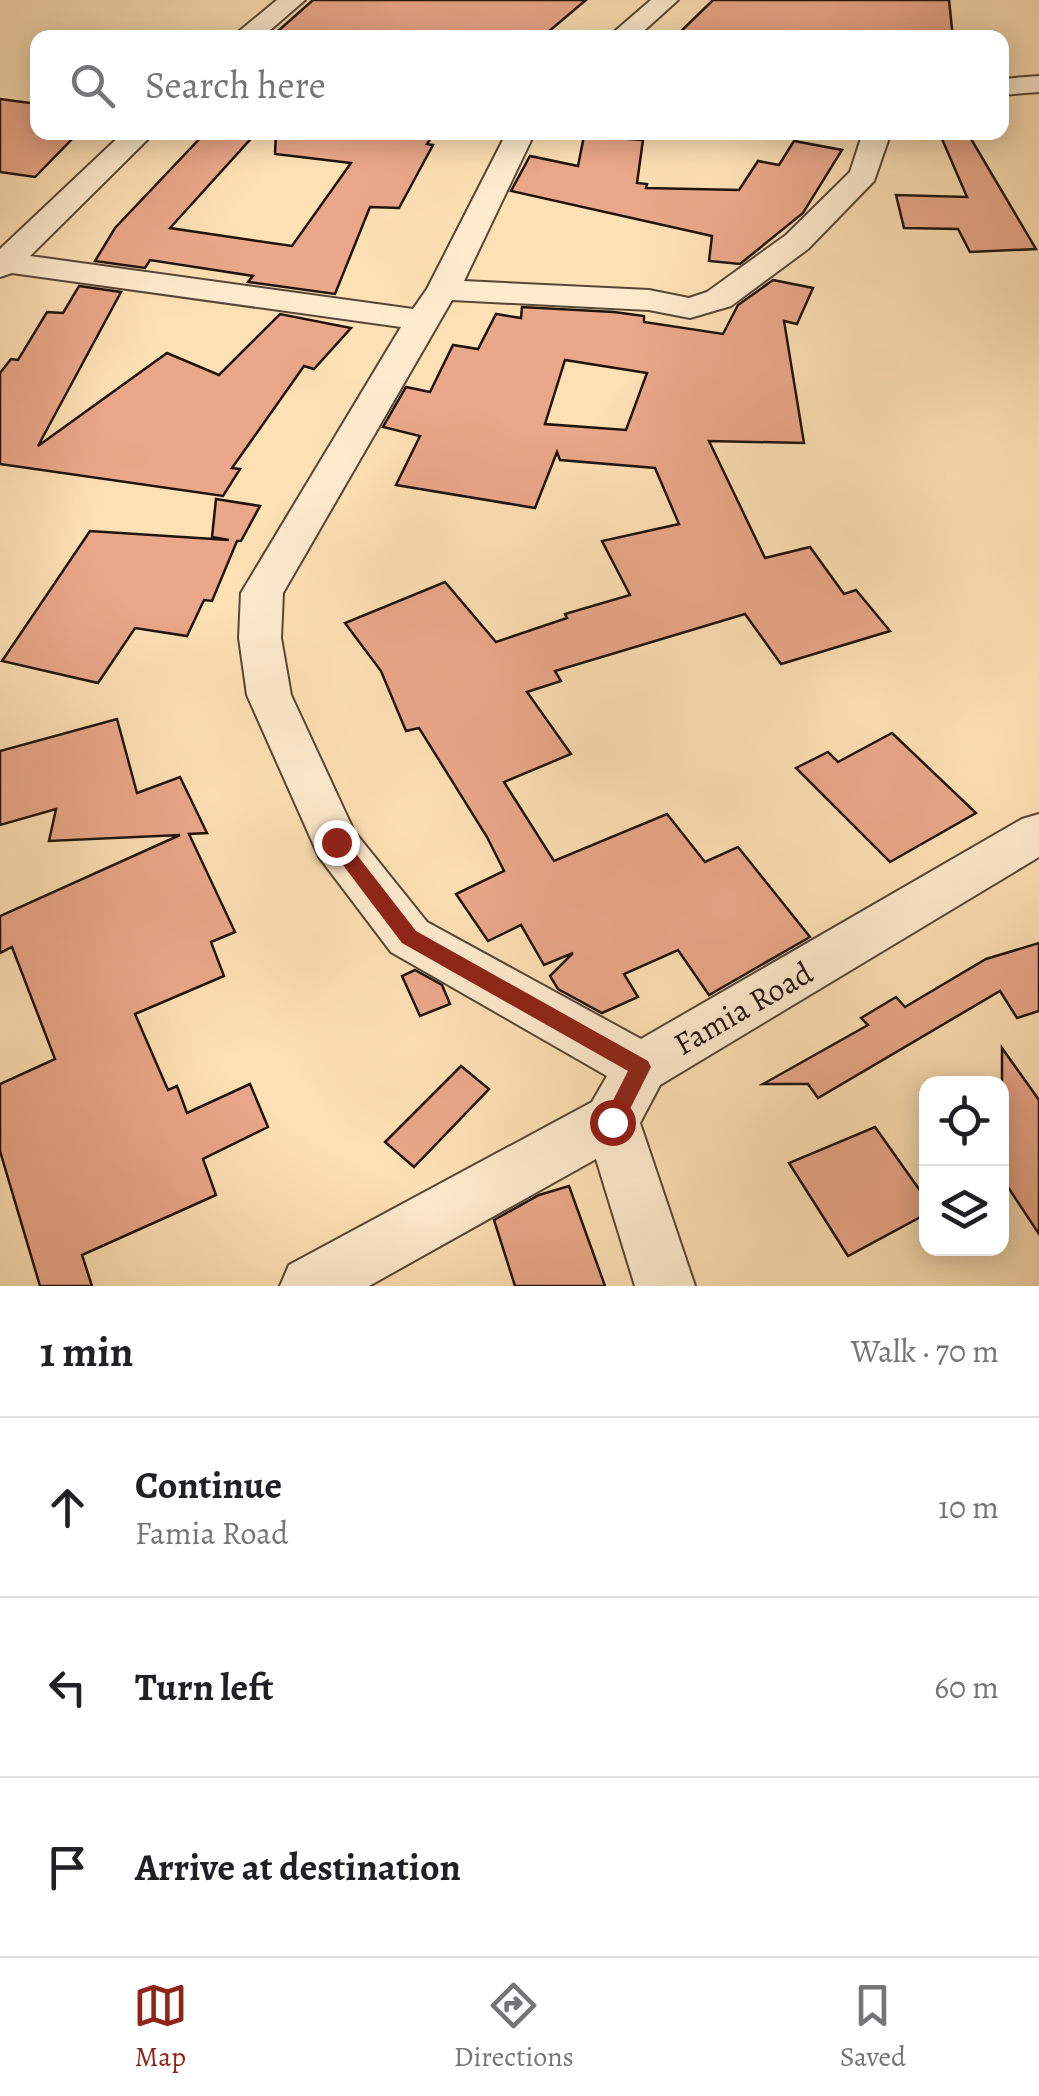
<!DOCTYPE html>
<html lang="en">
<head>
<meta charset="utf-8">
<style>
  body { margin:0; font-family:Alegreya,serif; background:#f6f6f6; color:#202124 }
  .controls { position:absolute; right:30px; bottom:30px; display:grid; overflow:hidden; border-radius:20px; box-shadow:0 5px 25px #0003 }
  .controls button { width:90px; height:90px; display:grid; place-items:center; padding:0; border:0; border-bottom:2px solid #e0e0e0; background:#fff; color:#202124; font:50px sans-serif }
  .stop { position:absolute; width:30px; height:30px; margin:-22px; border:8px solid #8f2418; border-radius:50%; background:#fff }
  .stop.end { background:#8f2418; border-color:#fff; box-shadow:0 2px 10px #0008 }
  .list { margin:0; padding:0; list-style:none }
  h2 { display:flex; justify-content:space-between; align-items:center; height:130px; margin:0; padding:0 40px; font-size:42px }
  h2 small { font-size:32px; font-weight:400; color:#757577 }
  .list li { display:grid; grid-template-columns:65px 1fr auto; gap:30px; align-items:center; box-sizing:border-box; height:180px; padding:0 40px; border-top:2px solid #e0e0e0 }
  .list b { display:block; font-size:38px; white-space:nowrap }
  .list p { margin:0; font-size:32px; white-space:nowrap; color:#757577 }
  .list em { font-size:32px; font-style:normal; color:#757577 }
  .icon { flex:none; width:55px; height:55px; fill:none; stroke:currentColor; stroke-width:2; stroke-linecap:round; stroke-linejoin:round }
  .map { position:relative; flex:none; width:1039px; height:1286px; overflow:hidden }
  .search { position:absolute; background:#fff; box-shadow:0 5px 25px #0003; left:30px; right:30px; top:30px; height:110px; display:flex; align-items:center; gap:25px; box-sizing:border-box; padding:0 35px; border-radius:20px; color:#757577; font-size:38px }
  .sheet { height:670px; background:#fff }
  nav { display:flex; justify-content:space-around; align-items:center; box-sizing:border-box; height:140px; border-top:2px solid #e0e0e0; background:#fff; font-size:28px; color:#757577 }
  nav a { display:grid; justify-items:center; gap:5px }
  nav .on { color:#8f2418 }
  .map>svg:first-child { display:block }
</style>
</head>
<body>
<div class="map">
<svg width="1039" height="1286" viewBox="0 0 1039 1286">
  <rect width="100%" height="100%" fill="#fde0b4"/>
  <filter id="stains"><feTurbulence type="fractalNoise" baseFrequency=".002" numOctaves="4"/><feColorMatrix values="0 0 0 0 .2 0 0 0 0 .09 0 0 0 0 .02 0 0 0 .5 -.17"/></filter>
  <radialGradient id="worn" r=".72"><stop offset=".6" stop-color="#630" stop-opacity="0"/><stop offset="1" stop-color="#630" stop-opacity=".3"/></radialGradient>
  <g fill="#eaa789" stroke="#1f130c" stroke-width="2.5" fill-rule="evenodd">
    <polygon points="313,0 586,0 541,38 270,38"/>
    <polygon points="713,0 949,0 953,38 674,38"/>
    <polygon points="0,99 38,104 38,132 79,132 35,177 0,172"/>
    <polygon points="206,132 257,132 170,228 292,246 351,163 275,154 276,132 435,132 427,144 433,145 399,208 370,207 335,294 248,282 253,276 150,260 145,268 95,261 115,228"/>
    <polygon points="939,132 967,132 1036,249 970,252 958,229 904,228 896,195 967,197"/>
    <polygon points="584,136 643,140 637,183 647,184 646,188 739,190 758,161 779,165 794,141 842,150 803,213 740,264 709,261 712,236 511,191 530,156 578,166"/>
    <path d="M 773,280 L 813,288 L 797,324 L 784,321 L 804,443 L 709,441 L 765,558 L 810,547 L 844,594 L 856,590 L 890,631 L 781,664 L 745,614 L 555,671 L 561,681 L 527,692 L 571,754 L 504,782 L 554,861 L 667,814 L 705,862 L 738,847 L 810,937 L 709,995 L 678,950 L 624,974 L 638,997 L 602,1013 L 558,989 L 550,976 L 573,953 L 544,965 L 521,925 L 488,941 L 456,894 L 504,871 L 487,837 L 419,728 L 406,731 L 381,671 L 345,623 L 445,582 L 496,642 L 567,618 L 565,614 L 630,595 L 602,541 L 679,524 L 655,468 L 560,460 L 557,452 L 535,508 L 396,485 L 420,436 L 383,427 L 406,387 L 430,392 L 453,345 L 478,349 L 496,314 L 521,318 L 522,307 L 614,312 L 644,316 L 644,322 L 723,334 L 738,305 ZM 565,360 L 647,373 L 626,430 L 545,424 Z"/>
    <polygon points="79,286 121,292 38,446 167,353 219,375 280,314 351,328 314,369 304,366 232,468 240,469 223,496 0,464 0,373 11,359 18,360 47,312 63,313"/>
    <polygon points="216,499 260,506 241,541 237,541 212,601 204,600 187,636 135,628 98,683 2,661 90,531 229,540 212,537"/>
    <polygon points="117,719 137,793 180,777 207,833 189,834 235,932 211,942 224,976 135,1014 168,1090 177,1086 187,1113 250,1084 268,1127 203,1159 216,1195 82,1255 92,1286 40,1286 0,1151 0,1084 55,1059 12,947 0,953 0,916 180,835 49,841 56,809 0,825 0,751"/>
    <polygon points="892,733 976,813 890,862 796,768 828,752 838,762"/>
    <polygon points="1039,943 1039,1011 1017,1018 1000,991 818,1098 808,1084 763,1084 868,1025 861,1018 896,997 905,1007 986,959"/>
    <polygon points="415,970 442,985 450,1004 420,1016 402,976"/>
    <polygon points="1002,1048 1039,1100 1039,1234 1002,1178"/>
    <polygon points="461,1066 489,1089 414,1167 385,1142"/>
    <polygon points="875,1127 926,1199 926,1214 848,1256 789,1163"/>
    <polygon points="569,1186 605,1286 515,1286 494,1220 539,1195"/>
  </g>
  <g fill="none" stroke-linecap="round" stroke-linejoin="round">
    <defs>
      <g id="street">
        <polygon points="277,0 305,0 261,38 231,38"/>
        <polygon points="651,0 678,0 636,38 607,38"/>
        <polygon points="1039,76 1039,92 1002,95 1002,79"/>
        <polygon points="124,132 155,132 30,256 413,309 427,289 507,132 535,132 464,281 649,290 689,298 707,292 786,235 850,172 863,132 891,132 874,181 808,249 731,306 690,318 649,310 452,300 283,593 281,638 291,695 354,831 427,922 641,1039 1022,819 1039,814 1039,857 660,1085 640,1123 695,1286 635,1286 596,1159 369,1286 280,1286 289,1265 592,1102 607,1076 391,952 319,857 247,695 239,638 241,593 401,327 12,273 0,277 0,249"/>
      </g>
    </defs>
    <use href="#street" stroke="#564636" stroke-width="4"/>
    <use href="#street" fill="#feebce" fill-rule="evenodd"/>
  </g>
  <polygon fill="#8f2418" points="336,835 343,837 416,931 648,1061 651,1067 620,1129 612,1132 605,1129 602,1122 628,1071 402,943 330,848 327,842"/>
  <g text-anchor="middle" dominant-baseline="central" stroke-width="10" stroke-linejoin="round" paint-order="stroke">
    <g font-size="32" fill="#1f130c" stroke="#feebce">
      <text transform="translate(743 1008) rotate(-30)">Famia Road</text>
    </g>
  </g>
  <rect width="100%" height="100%" filter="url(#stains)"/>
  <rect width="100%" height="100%" fill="url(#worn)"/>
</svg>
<div class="controls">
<button><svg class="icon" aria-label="locate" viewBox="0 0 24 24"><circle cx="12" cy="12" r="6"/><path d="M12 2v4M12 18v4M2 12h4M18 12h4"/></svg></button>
<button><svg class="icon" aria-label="layers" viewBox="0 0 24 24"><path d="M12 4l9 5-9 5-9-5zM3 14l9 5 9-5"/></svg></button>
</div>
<div class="stop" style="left:612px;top:1122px"></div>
<div class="stop end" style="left:336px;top:842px"></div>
<div class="search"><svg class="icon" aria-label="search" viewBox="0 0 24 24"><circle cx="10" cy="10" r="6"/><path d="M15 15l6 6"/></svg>Search here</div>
</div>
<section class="sheet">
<h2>1 min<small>Walk · 70 m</small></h2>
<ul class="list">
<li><svg class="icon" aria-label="ahead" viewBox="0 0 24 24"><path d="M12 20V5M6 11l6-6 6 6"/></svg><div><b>Continue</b><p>Famia Road</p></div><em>10 m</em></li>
<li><svg class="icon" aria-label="left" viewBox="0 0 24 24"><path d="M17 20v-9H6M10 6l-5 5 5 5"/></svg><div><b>Turn left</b></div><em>60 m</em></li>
<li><svg class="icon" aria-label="arrive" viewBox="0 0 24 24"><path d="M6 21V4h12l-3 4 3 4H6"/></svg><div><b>Arrive at destination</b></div></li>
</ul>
</section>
<nav>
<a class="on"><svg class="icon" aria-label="map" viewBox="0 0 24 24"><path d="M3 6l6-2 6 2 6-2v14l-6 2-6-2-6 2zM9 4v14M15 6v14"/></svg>Map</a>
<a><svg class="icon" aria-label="directions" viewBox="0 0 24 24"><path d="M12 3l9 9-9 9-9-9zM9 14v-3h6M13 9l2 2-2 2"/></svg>Directions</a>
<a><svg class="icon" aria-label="saved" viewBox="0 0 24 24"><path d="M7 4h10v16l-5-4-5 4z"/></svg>Saved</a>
</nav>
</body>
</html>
